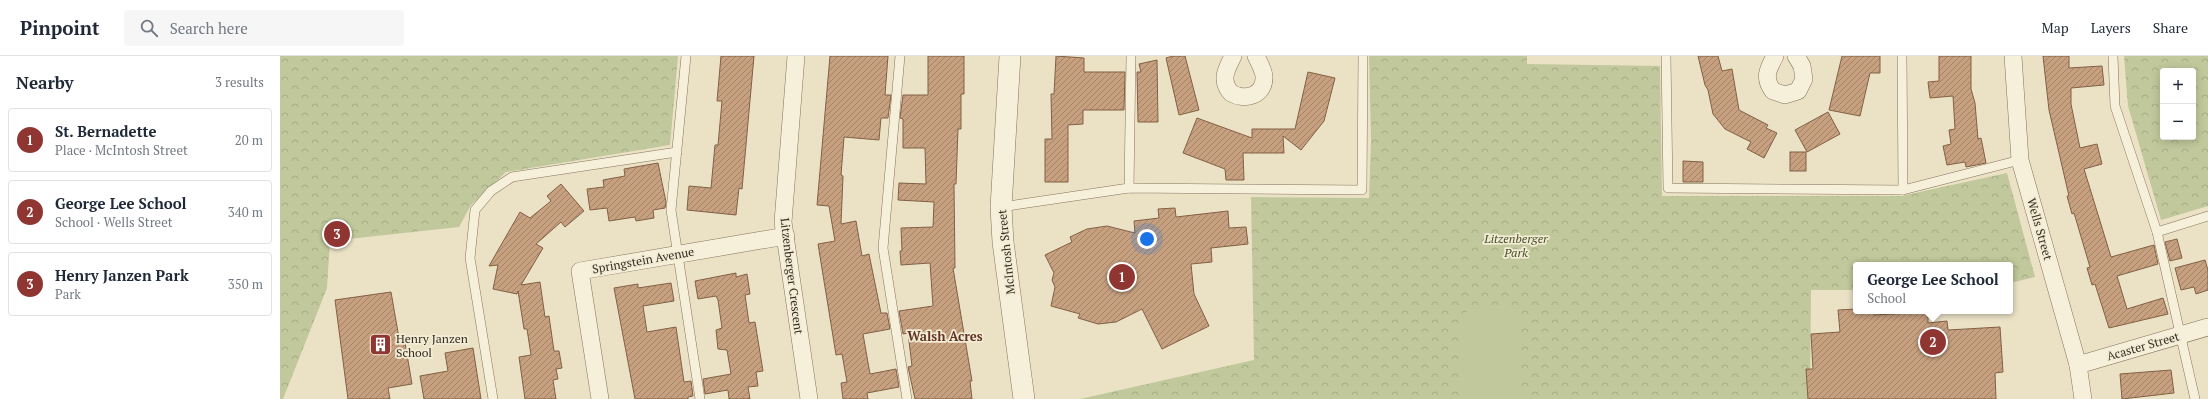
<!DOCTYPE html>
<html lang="en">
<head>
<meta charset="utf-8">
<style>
  body { margin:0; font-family:"PT Serif",serif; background:#f6f6f7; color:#1f2937 }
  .controls { position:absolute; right:12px; top:12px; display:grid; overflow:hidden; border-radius:4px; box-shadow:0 2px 10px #0003 }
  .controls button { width:36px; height:36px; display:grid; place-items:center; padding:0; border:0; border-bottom:1px solid #e0e1e3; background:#fff; color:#1f2937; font:20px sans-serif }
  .you { position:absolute; left:867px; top:183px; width:14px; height:14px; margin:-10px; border:3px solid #fff; border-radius:50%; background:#1a73e8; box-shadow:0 0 0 6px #1a73e833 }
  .badge { display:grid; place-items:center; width:26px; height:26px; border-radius:50%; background:#8f3632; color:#fff; font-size:13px; font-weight:700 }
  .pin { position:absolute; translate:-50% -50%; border:2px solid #fff; box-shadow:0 1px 4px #0006 }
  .popup { position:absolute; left:1573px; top:206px; width:160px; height:52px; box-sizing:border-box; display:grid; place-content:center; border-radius:4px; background:#fff; filter:drop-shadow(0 1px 3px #0005); font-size:13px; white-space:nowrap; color:#747a83 }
  .popup b { font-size:15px; color:#1f2937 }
  .popup::after { content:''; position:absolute; left:50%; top:100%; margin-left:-8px; border:8px solid transparent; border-top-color:#fff }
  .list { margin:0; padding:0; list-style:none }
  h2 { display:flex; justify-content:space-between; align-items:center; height:52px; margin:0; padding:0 16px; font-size:17px }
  h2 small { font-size:13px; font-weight:400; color:#747a83 }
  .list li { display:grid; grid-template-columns:26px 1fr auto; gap:12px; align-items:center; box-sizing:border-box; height:64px; margin:0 8px 8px; padding:0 8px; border:1px solid #e0e1e3; border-radius:4px }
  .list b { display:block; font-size:15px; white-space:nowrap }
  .list p { margin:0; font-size:13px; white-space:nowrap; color:#747a83 }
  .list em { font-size:13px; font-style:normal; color:#747a83 }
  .icon { flex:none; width:22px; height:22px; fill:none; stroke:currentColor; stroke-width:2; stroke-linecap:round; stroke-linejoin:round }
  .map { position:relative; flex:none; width:1928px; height:343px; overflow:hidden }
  header { display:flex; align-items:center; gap:24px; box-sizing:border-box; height:56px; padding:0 20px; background:#fff; border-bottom:1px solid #e0e1e3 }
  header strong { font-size:19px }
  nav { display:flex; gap:22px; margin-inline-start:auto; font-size:14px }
  .search { width:280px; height:36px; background:#f6f6f7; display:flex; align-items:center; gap:10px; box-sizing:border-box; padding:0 14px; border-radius:4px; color:#747a83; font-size:15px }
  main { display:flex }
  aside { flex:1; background:#fff }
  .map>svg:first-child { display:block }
</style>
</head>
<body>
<header>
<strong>Pinpoint</strong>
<div class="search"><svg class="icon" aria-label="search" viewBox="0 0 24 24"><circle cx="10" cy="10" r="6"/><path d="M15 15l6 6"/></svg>Search here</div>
<nav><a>Map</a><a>Layers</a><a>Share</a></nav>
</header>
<main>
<aside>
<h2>Nearby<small>3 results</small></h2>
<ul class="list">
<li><span class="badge">1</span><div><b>St. Bernadette</b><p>Place · McIntosh Street</p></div><em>20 m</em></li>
<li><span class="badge">2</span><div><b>George Lee School</b><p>School · Wells Street</p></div><em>340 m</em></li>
<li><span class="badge">3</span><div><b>Henry Janzen Park</b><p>Park</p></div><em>350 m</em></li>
</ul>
</aside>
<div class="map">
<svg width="1928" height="343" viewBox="0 0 1928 343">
  <defs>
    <pattern id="forest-crowns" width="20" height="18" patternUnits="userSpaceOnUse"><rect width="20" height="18" fill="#c1c89b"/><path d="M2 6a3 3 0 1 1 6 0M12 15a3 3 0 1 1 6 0" fill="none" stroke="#a6ac85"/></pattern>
    <pattern id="building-hatch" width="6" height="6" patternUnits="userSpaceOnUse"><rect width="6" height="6" fill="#c6a07f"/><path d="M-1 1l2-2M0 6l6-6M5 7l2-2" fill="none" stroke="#a28368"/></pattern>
  </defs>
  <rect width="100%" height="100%" fill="#ebe2c6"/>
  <g fill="url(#forest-crowns)" fill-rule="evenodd">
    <polygon points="0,0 398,0 390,89 226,116 191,149 179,171 50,185 47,232 3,343 0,343"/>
    <polygon points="1089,0 1247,0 1247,8 1380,10 1382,140 1621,140 1727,117 1755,221 1730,227 1730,209 1576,209 1576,234 1531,234 1530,343 800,343 974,304 971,141 1089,142 1091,84"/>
    <path d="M 1844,0 L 1928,0 L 1928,150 L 1881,164 L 1848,50 ZM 1883,15 L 1913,15 L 1913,81 L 1883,81 Z"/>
  </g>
  <polygon fill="#c1c89b" points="1232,254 1239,258 1240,262 1241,343 1182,343 1182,258 1188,255"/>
  <g fill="url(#building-hatch)" stroke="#826045">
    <polygon points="441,0 474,0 462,133 459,132 456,159 407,154 409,130 431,132 435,89 438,89 442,45 437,45"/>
    <polygon points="550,0 608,0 605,39 611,39 608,62 601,62 599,84 564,81 561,119 563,120 561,168 576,165 582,200 589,198 601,257 607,257 610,273 583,278 590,318 616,313 619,331 587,337 588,343 563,343 561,327 567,326 562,298 556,299 538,188 555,185 549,150 537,149"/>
    <polygon points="648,0 684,0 684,38 681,38 681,73 678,73 676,128 674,128 675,212 673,212 692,325 690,325 692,343 635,343 628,311 632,310 628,277 623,278 619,255 653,250 650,207 621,209 620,195 622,195 621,172 653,171 654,146 618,144 619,127 646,128 645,92 623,92 623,63 620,62 623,39 648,39"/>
    <polygon points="776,0 804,2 804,16 845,16 844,54 803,54 803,68 788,69 788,126 765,126 765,83 772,83 771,38 774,38"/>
    <polygon points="893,0 905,0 919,54 899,59 886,2"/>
    <polygon points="1418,0 1438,0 1442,15 1452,13 1459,54 1488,69 1486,72 1497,77 1484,102 1467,93 1471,86 1445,73 1433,58 1428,34 1425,29"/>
    <polygon points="1562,0 1600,0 1600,17 1590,17 1580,60 1549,54"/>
    <polygon points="1659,0 1691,0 1691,33 1695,47 1698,83 1701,82 1706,107 1686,111 1685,106 1667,109 1663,90 1671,88 1669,74 1675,73 1673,40 1650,42 1648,26 1659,25"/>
    <polygon points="1763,0 1789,0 1789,12 1822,10 1824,29 1791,32 1791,48 1800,92 1817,88 1822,108 1804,113 1831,201 1874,189 1878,208 1837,220 1847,253 1883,242 1888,258 1829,272 1815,228 1812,229 1807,212 1810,211 1794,157 1792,158 1787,140 1789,140 1769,54"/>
    <polygon points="877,4 878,66 858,66 857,16 861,16 859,8"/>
    <polygon points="1028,16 1055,22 1044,65 1021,94 1003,80 1004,97 963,97 964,124 946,124 945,113 903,97 917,62 972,82 972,73 1015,73"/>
    <polygon points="1548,56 1560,78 1527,96 1515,74"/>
    <rect x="1510" y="96" width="16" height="19"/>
    <polygon points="1403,105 1423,106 1423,126 1403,126"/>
    <polygon points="378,107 386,146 385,152 373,154 374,162 356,165 355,161 329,165 327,152 310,154 307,133 324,131 323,124 345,120 344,113"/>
    <polygon points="281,128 304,155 285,171 281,166 256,188 263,192 241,229 260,226 265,261 269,260 274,295 279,295 282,312 276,313 278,323 273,324 276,343 245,343 239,301 251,299 247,273 244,273 238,235 237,238 213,233 218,209 209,210 240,156 250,162 271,145 267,140"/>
    <polygon points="895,152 896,161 948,155 949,172 966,171 968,188 931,192 932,206 911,208 914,238 929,270 882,293 862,253 836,266 818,268 798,262 800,258 771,250 775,231 772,224 774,217 765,199 792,186 790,181 807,173 827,170 855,177 854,165 879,162 878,153"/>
    <polygon points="1897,183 1902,202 1890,205 1885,186"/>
    <polygon points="1925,204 1928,214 1928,234 1916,238 1914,231 1901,234 1895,212"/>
    <polygon points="456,217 456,221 467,218 470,238 465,239 469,267 475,266 483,315 476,316 478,330 468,331 470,343 449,343 448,334 425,338 423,323 451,318 447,294 438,293 436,274 442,272 438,244 436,240 418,243 415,225"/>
    <polygon points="391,227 394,245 363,250 367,276 396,271 404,326 411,325 413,340 408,341 408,343 355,343 334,232 358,228 358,232"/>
    <polygon points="111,236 119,282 124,281 132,328 108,332 110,343 68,343 55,244"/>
    <polygon points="1576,253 1576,255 1594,255 1594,259 1648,256 1648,267 1667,265 1668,274 1720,271 1723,316 1715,317 1716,343 1528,343 1526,313 1533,313 1531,278 1560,276 1558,254"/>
    <polygon points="193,292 201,343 144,343 140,320 168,315 165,297"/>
    <polygon points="1891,314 1894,337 1842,343 1840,318"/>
  </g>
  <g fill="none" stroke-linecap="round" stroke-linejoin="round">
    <defs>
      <g id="service">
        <polyline points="406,0 391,154 420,343"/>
        <polyline points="620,0 603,192 627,343"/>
        <polyline points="1386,0 1388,132 1623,134 1740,104"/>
        <polyline points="1622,0 1623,134"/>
        <polyline points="1833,0 1835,50 1877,176 1915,343"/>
        <polyline points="849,132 851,0"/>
        <polyline points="721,151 849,132 1082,134 1083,0"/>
        <polyline points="1877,176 1928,160"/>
        <polyline points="213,343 190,202 195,154 211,135 232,121 397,96"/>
      </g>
      <g id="minor">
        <polyline points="516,0 503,166 529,343"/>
        <path d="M 953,0 C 946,14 940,24 951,37 C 965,45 985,40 984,20 C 983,13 979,6 976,0"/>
        <path d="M 1495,0 C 1488,13 1483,22 1493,35 L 1505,39 L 1518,35 L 1524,23 L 1522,10 L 1516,0"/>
        <polyline points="1733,0 1740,104 1798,309 1803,343"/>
        <polyline points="1798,309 1928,271"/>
        <polyline points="320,343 300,215 506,180"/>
      </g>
      <polyline id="tertiary" points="730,0 721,151 723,186 744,343"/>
    </defs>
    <use href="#service" stroke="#85745d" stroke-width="10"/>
    <use href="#minor" stroke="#85745d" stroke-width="18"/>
    <use href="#tertiary" stroke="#85745d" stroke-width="22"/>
    <use href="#service" stroke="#f6efd9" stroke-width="9"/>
    <use href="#minor" stroke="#f6efd9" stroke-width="17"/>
    <use href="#tertiary" stroke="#f6efd9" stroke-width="21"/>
  </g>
  <defs>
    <symbol id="building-square" viewBox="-11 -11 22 22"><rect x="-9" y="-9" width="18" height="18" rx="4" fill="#8f3632" stroke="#f3ecd5"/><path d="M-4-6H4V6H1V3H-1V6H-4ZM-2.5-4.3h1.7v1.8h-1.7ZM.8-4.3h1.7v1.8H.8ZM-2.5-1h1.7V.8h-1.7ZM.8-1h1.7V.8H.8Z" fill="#fff"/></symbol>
  </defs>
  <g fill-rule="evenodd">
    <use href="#building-square" x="88" y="276" width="25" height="25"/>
  </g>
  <g text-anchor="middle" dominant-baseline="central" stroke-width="3.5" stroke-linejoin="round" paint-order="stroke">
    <g font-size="12" fill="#362c20" stroke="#f3ecd5">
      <text transform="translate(1760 173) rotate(74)">Wells Street</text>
      <text transform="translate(726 196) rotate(-96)">McIntosh Street</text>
      <text transform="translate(363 204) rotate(-10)">Springstein Avenue</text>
      <text transform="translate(512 220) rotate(83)">Litzenberger Crescent</text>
      <text transform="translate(1863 290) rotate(-16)">Acaster Street</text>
    </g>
    <g font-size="12" font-style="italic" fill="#455128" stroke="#f3ecd5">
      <text x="1236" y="182">Litzenberger<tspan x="1236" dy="14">Park</tspan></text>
    </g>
    <g font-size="12" fill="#362c20" stroke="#f3ecd5" text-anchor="start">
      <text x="116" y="282">Henry Janzen<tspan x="116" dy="14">School</tspan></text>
    </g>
    <g font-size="13" font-weight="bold" fill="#5f3223" stroke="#f3ecd5">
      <text x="665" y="280">Walsh Acres</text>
    </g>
  </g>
</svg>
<div class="controls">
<button>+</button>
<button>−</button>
</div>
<div class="you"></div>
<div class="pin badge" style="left:842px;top:221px">1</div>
<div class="pin badge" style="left:1653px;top:286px">2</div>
<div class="popup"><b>George Lee School</b>School</div>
<div class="pin badge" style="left:57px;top:178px">3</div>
</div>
</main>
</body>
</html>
